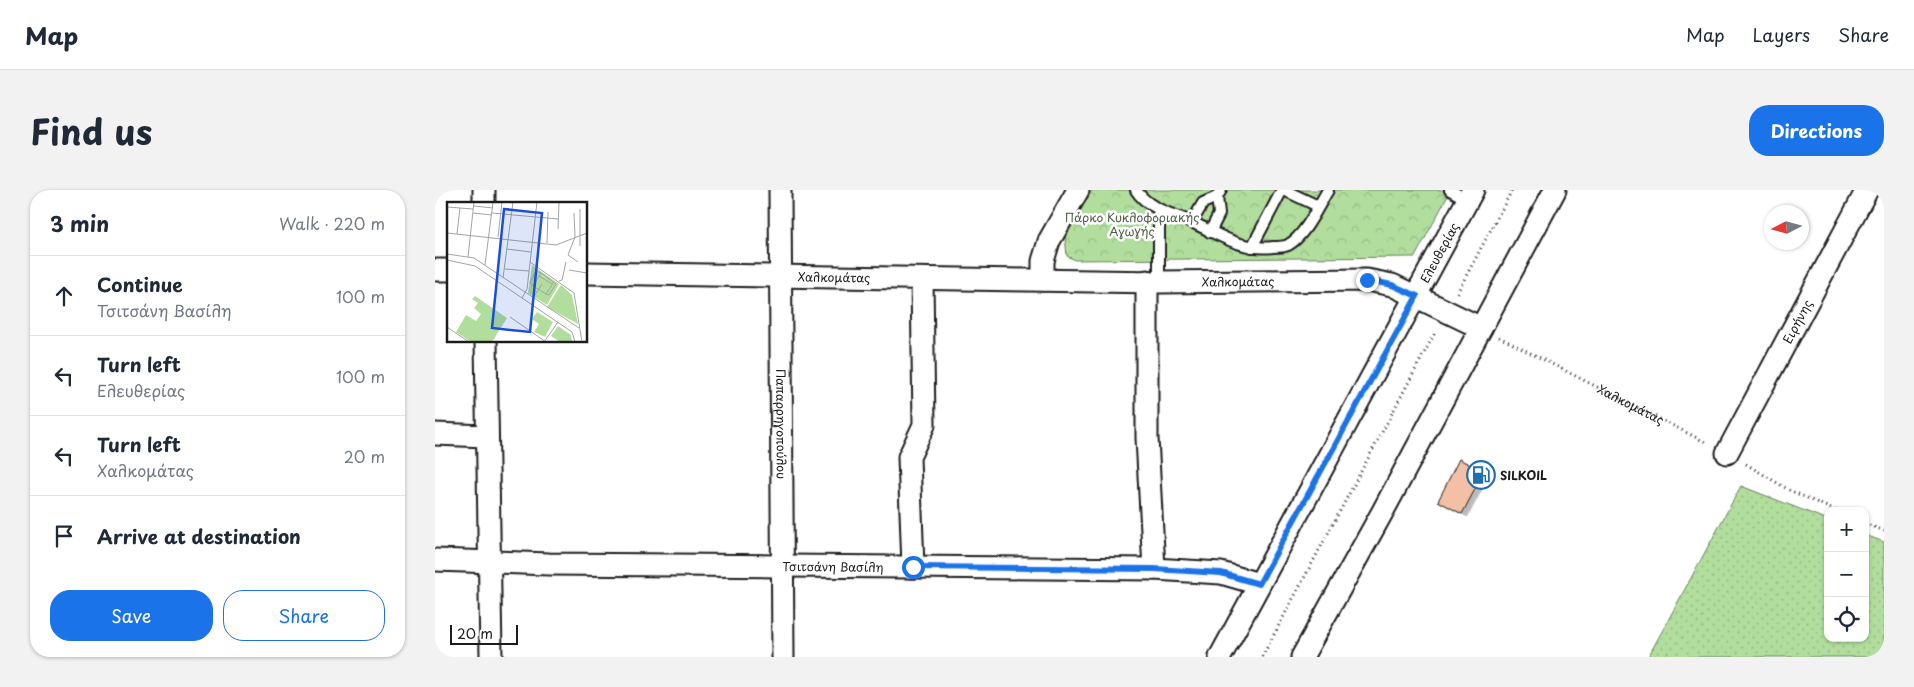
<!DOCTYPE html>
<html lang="en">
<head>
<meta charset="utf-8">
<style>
  body { margin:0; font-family:"Playpen Sans",sans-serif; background:#f2f2f3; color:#1f2937 }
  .controls { position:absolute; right:15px; bottom:15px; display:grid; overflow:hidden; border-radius:10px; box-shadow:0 1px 4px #0004 }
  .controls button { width:45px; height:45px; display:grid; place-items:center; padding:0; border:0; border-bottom:1px solid #e0e1e3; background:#fff; color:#1f2937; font:25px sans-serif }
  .compass { position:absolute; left:1329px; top:15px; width:45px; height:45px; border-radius:50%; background:#fff; box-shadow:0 1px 4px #0004; rotate:264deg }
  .scale { position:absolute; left:15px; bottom:12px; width:68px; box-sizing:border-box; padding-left:5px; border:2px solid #1c1c1c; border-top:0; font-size:14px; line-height:18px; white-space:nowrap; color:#1c1c1c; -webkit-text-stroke:4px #fff; paint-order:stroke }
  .stop { position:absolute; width:15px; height:15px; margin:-11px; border:4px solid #1a73e8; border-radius:50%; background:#fff }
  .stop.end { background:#1a73e8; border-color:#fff; box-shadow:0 1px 5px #0008 }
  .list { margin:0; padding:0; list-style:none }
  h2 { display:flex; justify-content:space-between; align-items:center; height:65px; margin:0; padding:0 20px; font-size:21px }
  h2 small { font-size:16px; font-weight:400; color:#747a83 }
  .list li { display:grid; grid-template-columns:32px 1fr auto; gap:15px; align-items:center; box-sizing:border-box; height:80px; padding:0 20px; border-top:1px solid #e0e1e3 }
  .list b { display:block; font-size:19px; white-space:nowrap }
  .list p { margin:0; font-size:16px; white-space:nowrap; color:#747a83 }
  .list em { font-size:16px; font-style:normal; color:#747a83 }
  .actions { display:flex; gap:10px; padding:15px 20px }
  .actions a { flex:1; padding:11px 0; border:1px solid #1a73e8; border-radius:20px; text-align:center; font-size:18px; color:#1a73e8 }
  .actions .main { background:#1a73e8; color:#fff }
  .icon { flex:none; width:28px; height:28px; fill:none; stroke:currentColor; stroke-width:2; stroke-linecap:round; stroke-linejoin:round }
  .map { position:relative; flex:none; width:1449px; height:467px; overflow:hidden; border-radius:20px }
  header { display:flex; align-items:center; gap:30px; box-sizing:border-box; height:70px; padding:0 25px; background:#fff; border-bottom:1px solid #e0e1e3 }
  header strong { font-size:24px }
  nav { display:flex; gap:28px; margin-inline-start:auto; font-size:18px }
  .intro { display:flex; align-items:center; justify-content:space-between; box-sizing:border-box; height:120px; padding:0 30px }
  h1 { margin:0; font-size:35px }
  .button { padding:12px 22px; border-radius:20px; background:#1a73e8; color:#fff; font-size:18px; font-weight:700 }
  main { display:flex; gap:30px; padding:0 30px }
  aside { flex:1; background:#fff; border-radius:20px; box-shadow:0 1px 4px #0004 }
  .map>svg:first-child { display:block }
</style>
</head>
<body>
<header>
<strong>Map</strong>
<nav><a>Map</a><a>Layers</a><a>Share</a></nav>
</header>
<div class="intro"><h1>Find us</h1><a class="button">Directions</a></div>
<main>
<aside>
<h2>3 min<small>Walk · 220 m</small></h2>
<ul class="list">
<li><svg class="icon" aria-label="ahead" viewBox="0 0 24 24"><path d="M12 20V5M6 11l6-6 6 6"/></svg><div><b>Continue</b><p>Τσιτσάνη Βασίλη</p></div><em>100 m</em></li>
<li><svg class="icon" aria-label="left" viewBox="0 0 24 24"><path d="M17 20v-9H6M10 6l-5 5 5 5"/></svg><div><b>Turn left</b><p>Ελευθερίας</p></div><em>100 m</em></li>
<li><svg class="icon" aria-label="left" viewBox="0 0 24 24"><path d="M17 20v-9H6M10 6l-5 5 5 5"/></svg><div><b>Turn left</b><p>Χαλκομάτας</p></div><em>20 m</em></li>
<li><svg class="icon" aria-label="arrive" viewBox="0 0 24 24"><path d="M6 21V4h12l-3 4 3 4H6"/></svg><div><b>Arrive at destination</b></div></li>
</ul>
<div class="actions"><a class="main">Save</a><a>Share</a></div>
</aside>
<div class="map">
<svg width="1449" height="467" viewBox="0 0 1449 467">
  <defs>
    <pattern id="grass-dots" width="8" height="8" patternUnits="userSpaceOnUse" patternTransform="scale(1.25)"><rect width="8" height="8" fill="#b1de9c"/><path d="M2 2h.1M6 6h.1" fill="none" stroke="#98be86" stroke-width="1.8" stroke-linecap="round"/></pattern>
    <pattern id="park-crowns" width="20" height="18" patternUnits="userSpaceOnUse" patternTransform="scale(1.25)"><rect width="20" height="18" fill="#b1de9c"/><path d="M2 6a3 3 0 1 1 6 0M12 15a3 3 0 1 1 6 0" fill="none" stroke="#98be86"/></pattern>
    <filter id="shadow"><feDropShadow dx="5.5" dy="3" stdDeviation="0" flood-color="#0004"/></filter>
  </defs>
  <rect width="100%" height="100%" fill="#fff"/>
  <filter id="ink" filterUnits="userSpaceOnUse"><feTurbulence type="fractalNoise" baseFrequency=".02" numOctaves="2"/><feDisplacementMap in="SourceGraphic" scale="10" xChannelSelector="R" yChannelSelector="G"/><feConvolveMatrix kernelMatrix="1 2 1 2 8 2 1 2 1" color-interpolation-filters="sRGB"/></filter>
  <g filter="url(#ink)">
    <polygon fill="url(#grass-dots)" stroke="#667d5c" points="1306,296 1393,330 1393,448 1430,448 1430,345 1449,352 1449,467 1213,467"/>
    <polygon fill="url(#park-crowns)" stroke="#667d5c" points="657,0 1016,0 980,67 640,70 632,66 630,48"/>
    <polygon fill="#f4c0a5" stroke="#1c1c1c" filter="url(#shadow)" points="1024,269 1049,282 1027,324 1003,311"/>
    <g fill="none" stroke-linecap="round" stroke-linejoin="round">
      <defs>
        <g id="lane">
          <path d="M 701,0 C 713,19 736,23 756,32 C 784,44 806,61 838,57 C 843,57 849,57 853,55 C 870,46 883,16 893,0"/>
          <polyline points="849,0 883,16"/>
          <polyline points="1015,0 1033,10"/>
          <polyline points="722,18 724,23 724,92"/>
          <polyline points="757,32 768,13 782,7"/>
          <polyline points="775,42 784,24 782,7 786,0"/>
          <polyline points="817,57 847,0"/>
        </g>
        <g id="street">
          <polyline points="49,0 49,14"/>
          <path id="s2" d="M 345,0 L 348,467"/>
          <polyline points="0,80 14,80"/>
          <path id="s3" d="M 151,83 L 724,92 L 932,90 L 957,95 L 1046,138"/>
          <polyline points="608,90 608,71 614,51 643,0"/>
          <polyline points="712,91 712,248 719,379"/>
          <polyline points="51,151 56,467"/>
          <polyline points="0,244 51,246"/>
          <path id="s4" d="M 1292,263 L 1432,0"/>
          <path id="s5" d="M 0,370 L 114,374 L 719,379 L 786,383 L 824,394"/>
          <polyline points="478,377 474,267 489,235 487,89"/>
          <path id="s6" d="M 785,467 L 1038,0"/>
          <polyline points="867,467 948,321 1120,0"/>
        </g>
      </defs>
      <use href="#lane" stroke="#1c1c1c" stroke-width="14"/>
      <use href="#street" stroke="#1c1c1c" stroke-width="25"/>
      <g stroke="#1c1c1c" stroke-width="3" stroke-dasharray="1 4" stroke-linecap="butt">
        <polyline points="1022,103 1077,0"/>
        <path id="s1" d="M 1064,147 L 1272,253"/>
        <polyline points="1311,274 1354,300 1401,321"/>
        <polyline points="1430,333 1449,341"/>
        <polyline points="827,467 1001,141"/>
      </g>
      <use href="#lane" stroke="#fff" stroke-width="10"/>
      <use href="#street" stroke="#fff" stroke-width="21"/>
    </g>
  </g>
  <g fill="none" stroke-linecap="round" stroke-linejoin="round" filter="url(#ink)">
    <polyline stroke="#1a73e8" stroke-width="6" points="478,377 719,379 786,383 824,394 982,106 957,95 932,90"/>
  </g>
  <defs>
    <symbol id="fuel-ring" viewBox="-11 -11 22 22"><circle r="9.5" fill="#fff" stroke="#1f6fb2" stroke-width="1.5"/><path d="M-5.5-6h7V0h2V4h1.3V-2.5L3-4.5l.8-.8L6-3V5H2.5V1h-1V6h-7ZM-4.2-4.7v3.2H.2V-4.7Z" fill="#1f6fb2"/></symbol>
  </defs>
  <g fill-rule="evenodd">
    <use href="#fuel-ring" x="1030" y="269" width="32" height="32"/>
  </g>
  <g text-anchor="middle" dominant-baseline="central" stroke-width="5" stroke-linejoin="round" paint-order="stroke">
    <g font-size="12" fill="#506049" stroke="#fff">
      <text x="697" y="27">Πάρκο Κυκλοφοριακής<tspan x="697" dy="14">Αγωγής</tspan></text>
    </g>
    <g font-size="12" fill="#1c1c1c" stroke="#fff">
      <text stroke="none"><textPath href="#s6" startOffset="460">Ελευθερίας</textPath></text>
      <text stroke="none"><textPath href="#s3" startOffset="248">Χαλκομάτας</textPath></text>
      <text stroke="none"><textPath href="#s3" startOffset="652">Χαλκομάτας</textPath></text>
      <text stroke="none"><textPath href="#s4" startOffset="149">Ειρήνης</textPath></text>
      <text stroke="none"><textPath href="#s1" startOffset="148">Χαλκομάτας</textPath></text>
      <text stroke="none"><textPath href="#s2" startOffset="234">Παπαρρηγοπούλου</textPath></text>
      <text stroke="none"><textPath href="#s5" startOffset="398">Τσιτσάνη Βασίλη</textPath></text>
    </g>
    <g font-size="12" font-weight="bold" fill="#1c1c1c" stroke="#fff" text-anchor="start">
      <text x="1065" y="285">SILKOIL</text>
    </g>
  </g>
  <g transform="translate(12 12)">
    <rect width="140" height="140" fill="#fff"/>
    <path d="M 114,83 L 125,93 L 131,122 L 100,105 ZM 28,94 L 60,116 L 45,140 L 24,140 L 9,130 L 19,113 L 29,119 L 34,112 L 27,106 L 31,101 L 25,97 ZM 90,110 L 106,120 L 98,135 L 87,130 L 92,122 L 85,117 ZM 111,124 L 124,133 L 125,140 L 113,140 L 104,134 Z" fill="#b1de9c"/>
    <path d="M 85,63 L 112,82 L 100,103 L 81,91 Z" fill="#b1de9c"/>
    <path fill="none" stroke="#a4a4a4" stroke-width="1" d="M 27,4 L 46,6M 0,5 L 26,7M 133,7 L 133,44M 26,11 L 45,13M 45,11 L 111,17M 127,11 L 128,35 L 121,53 L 131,60M 111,27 L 112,0M 0,31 L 109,43 L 140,31M 10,32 L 13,6M 51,35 L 55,0M 100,41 L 101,10M 60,47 L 84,50M 0,52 L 27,56 L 132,126M 21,55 L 27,0M 0,58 L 28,64 L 125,130 L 128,140M 83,60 L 127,91 L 135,140M 38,63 L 46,0M 58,67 L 82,69M 122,68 L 140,71M 94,71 L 109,82 L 102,93 L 99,92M 92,74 L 105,82M 56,76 L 66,0M 112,79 L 115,78 L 119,60M 86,84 L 94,71 L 89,69 L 83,81 L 86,84 L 99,92 L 107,80M 75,96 L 80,87 L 90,0M 86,96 L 95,82M 63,115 L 99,140M 0,125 L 22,140M 97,140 L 111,120"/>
    <path fill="#1d4ed8" fill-opacity="0.15" stroke="#1d4ed8" stroke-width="2.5" d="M 57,7 L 95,11 L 83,130 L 45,126 Z"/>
    <rect width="140" height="140" fill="none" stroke="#1c1c1c" stroke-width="2.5"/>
  </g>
</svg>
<div class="controls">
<button>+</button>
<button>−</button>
<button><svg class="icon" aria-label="locate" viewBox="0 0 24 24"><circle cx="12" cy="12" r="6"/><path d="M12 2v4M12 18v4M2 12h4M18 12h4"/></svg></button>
</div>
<svg class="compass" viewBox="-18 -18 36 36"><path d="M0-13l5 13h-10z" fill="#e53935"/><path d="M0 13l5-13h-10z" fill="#747a83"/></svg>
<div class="scale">20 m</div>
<div class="stop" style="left:478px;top:377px"></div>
<div class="stop end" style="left:932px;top:90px"></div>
</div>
</main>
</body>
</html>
